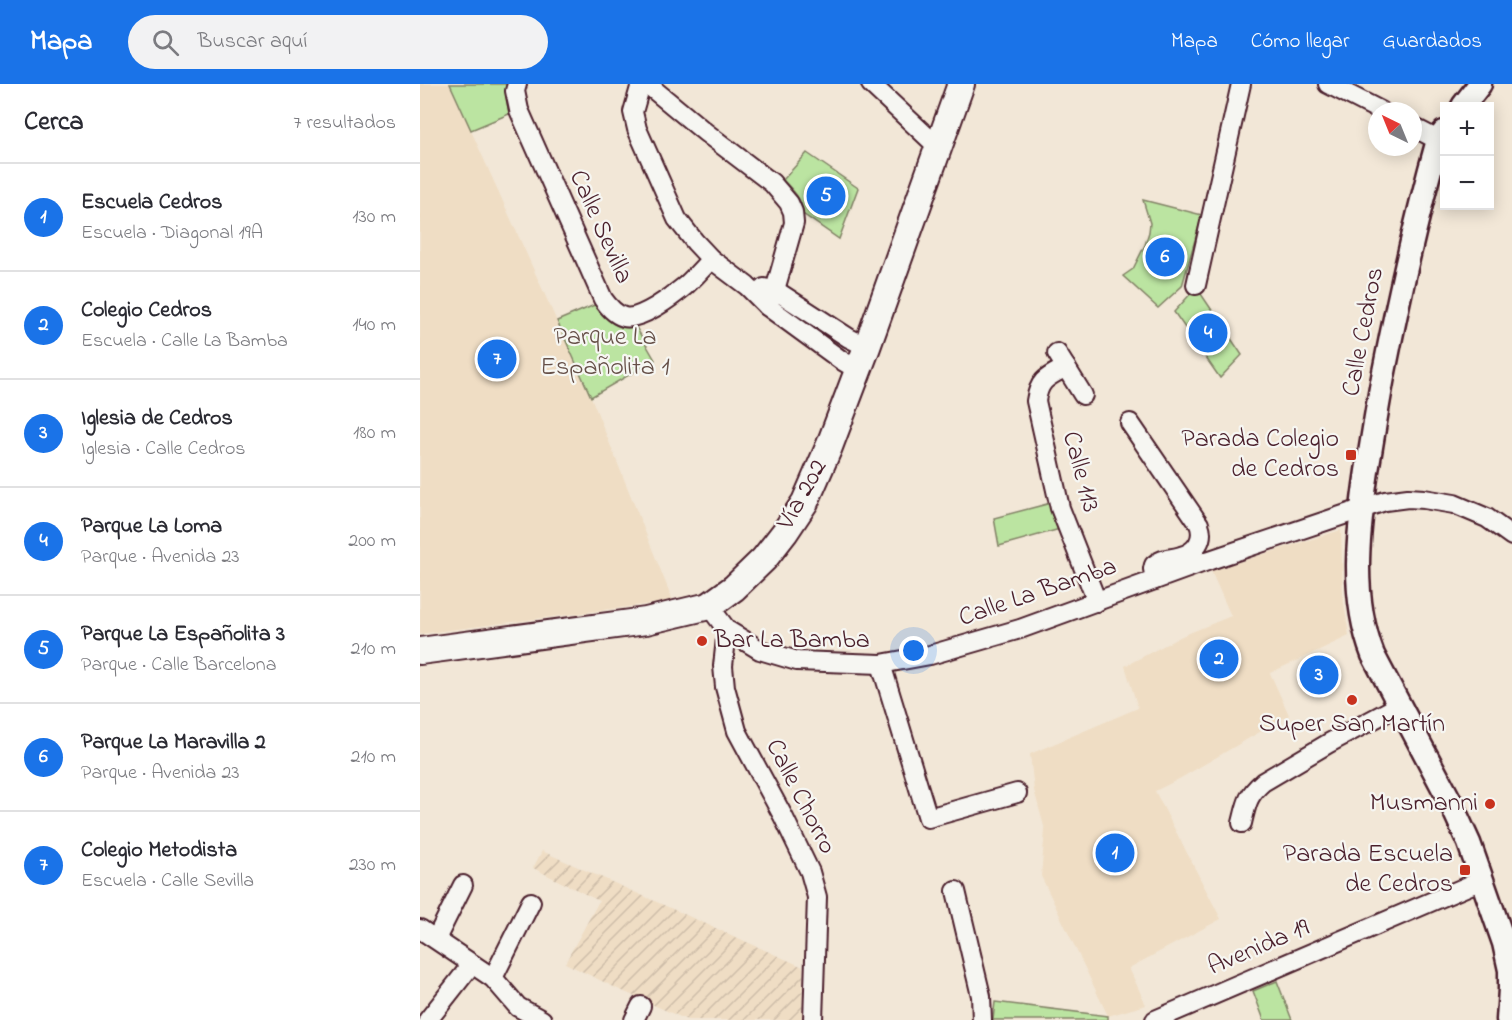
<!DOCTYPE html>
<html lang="es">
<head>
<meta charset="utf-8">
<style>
  body { margin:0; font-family:"Indie Flower",sans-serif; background:#f2f2f3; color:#2b2b33 }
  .controls { position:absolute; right:18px; top:18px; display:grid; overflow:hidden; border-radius:0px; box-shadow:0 3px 15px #0003 }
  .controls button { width:54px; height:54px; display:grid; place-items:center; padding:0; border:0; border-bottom:2px solid #e1e1e2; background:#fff; color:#2b2b33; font:30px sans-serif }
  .compass { position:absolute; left:948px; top:18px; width:54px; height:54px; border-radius:50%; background:#fff; box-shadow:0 3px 15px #0003; rotate:317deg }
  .you { position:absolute; left:494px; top:567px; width:21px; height:21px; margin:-15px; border:4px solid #fff; border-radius:50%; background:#1a73e8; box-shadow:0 0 0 9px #1a73e833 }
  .badge { display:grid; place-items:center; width:39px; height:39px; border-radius:50%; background:#1a73e8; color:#fff; font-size:20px; font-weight:700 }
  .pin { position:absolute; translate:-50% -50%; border:3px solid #fff; box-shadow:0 2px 6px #0006 }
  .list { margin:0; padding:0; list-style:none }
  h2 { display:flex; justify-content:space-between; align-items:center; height:78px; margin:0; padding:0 24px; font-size:26px }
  h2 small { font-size:20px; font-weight:400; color:#7c7c81 }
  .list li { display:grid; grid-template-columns:39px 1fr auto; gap:18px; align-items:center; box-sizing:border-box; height:108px; padding:0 24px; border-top:2px solid #e1e1e2 }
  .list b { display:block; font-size:22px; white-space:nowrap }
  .list p { margin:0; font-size:20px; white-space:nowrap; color:#7c7c81 }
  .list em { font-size:20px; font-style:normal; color:#7c7c81 }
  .icon { flex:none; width:33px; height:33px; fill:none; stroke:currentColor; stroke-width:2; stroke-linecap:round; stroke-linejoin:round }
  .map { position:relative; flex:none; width:1092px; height:936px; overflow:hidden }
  header { display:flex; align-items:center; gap:36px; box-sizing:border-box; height:84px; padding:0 30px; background:#1a73e8; color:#fff }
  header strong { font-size:28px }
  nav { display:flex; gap:33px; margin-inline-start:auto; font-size:21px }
  .search { width:420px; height:54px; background:#f2f2f3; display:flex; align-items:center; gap:15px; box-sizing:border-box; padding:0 21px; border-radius:33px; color:#7c7c81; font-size:22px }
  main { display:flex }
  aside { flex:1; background:#fff }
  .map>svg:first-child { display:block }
</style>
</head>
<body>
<header>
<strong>Mapa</strong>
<div class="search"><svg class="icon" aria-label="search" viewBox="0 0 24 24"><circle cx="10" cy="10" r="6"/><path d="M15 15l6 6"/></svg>Buscar aquí</div>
<nav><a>Mapa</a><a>Cómo llegar</a><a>Guardados</a></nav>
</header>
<main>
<aside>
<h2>Cerca<small>7 resultados</small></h2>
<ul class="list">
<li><span class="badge">1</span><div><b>Escuela Cedros</b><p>Escuela · Diagonal 19A</p></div><em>130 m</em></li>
<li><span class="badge">2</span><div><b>Colegio Cedros</b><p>Escuela · Calle La Bamba</p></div><em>140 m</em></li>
<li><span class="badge">3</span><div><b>Iglesia de Cedros</b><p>Iglesia · Calle Cedros</p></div><em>180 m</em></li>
<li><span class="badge">4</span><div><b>Parque La Loma</b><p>Parque · Avenida 23</p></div><em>200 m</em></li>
<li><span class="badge">5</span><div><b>Parque La Españolita 3</b><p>Parque · Calle Barcelona</p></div><em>210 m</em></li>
<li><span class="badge">6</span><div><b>Parque La Maravilla 2</b><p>Parque · Avenida 23</p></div><em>210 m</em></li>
<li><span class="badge">7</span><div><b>Colegio Metodista</b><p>Escuela · Calle Sevilla</p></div><em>230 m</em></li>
</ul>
</aside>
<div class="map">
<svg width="1092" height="936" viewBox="0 0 1092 936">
  <defs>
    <pattern id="industrial-furrows" width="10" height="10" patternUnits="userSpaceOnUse" patternTransform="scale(1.5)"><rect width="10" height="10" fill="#efddc4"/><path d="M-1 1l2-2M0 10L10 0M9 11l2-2" fill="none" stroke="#cebda9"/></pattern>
  </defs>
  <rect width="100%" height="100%" fill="#f2e7d7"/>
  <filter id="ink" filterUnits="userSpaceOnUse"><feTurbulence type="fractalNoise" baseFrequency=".0167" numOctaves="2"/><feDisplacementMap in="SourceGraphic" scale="12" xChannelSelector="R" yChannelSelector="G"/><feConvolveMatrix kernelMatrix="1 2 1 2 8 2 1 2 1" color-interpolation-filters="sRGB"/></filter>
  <g filter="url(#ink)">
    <g fill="#efddc4">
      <polygon points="0,0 30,0 171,313 253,517 0,550"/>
      <polygon points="921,446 923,513 929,552 850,589 869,631 759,695 735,707 801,835 709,884 726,921 688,932 621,792 625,746 614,706 610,670 718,624 705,582 762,552 811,532 791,487"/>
    </g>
    <polygon fill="url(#industrial-furrows)" points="122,767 383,883 382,936 267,936 198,905 145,879 179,817 113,784"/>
    <g fill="#bbe4a1" stroke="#828266" stroke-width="1.5">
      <polygon points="30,0 89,0 86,12 89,30 51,46"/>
      <path d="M 387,69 L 438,104 L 419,155 L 383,130 C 383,116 373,106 363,96 Z"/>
      <polygon points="723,116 782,131 762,202 738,224 703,192 713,185 725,161 729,148 730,139"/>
      <polygon points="774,206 779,207 822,271 800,294 754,228"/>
      <path d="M 177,220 C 188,236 194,247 216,243 L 235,276 L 171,313 L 137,237 Z"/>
      <polygon points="631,419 640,445 579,462 574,434"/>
      <polygon points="857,897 872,936 844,936 833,907"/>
      <polygon points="575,918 688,932 688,936 573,936"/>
    </g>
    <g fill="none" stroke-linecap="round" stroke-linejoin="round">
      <defs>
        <g id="minor">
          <path d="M 97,0 L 95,7 L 99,26 L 183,215 C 188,222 194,230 204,233 C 220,237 253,212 265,202 C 274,194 283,184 291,175"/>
          <polyline points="221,0 213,28 217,45 257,135 275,158 291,175 327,202 347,222 421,276 438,286"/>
          <polyline points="227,0 285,48 352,99 369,119 373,128 374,139 355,206 347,222"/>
          <polyline points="451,0 518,63"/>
          <polyline points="908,0 961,27"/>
          <polyline points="993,43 1018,56"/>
          <polyline points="776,201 821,0"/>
          <polyline points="344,204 355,206 429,254 447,263"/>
          <polyline points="637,269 663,311"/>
          <path d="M 646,283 C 628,293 619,295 616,317 L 640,424 L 677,518"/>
          <path d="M 710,339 L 779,440 C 785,455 776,468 761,472 C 750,476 743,473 734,481 L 733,485 L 735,496"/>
          <polyline points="289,522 307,546 340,566 377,577 461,580 510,571 600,545 790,476 965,417 988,414 1004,415 1034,420 1067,434 1092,452"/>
          <polyline points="307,546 303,582 305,603 317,647 363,732 390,788 397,813 393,936"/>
          <polyline points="461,580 508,734 597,709"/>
          <path d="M 822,739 C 827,719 827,712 843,698 L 909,659 L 978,622"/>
          <polyline points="536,807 561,912 562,936"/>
          <polyline points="0,845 73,894 98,923 122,936"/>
          <polyline points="16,855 43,801"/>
          <polyline points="73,894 111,818"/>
          <polyline points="8,936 52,880"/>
          <polyline points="214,936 221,922"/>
          <polyline points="735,936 1062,796"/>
        </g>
        <g id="tertiary">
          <polyline points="1043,22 1060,0"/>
          <path d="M 1024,48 L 1018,56 C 997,131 980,207 965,283 C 958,317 953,352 947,387 C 938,448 930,512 953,571 L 1029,715 L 1049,759 L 1062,796 L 1084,859 L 1090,886 L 1090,905 L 1088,936"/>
        </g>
        <polyline id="secondary" points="0,567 226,537 289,522 314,504 344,475 365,448 385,418 409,363 447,263 541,0"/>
      </defs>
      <use href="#minor" stroke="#4a1f2b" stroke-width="22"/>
      <use href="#tertiary" stroke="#4a1f2b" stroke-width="27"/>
      <use href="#secondary" stroke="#4a1f2b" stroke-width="30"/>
      <use href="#minor" stroke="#f6f6f2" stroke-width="18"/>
      <use href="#tertiary" stroke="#f6f6f2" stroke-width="22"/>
      <use href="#secondary" stroke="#f6f6f2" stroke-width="26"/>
    </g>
  </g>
  <g fill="#c8321e" stroke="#f6f6f2" stroke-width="2">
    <rect x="925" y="365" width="12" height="12" rx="3"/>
    <circle cx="282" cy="557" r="6"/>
    <circle cx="932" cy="616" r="6"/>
    <circle cx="1070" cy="720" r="6"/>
    <rect x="1039" y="780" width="12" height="12" rx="3"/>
  </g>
  <g text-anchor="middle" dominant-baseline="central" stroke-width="4.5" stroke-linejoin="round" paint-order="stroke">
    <g font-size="26" fill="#4a1f2b" stroke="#f6f6f2">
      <text transform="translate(180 143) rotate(66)">Calle Sevilla</text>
      <text transform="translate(944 248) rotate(-79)">Calle Cedros</text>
      <text transform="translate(660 388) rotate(75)">Calle 113</text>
      <text transform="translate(383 411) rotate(-61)">Vía 202</text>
      <text transform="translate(618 509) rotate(-19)">Calle La Bamba</text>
      <text transform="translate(380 713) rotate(63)">Calle Chorro</text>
      <text transform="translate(839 864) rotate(-23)">Avenida 19</text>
    </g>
    <g font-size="26" fill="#665048" stroke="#f6f6f2">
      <text x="185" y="254">Parque La<tspan x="185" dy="30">Españolita 1</tspan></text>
    </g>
    <g font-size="26" fill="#4a1f2b" stroke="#f6f6f2" text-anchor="end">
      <text x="919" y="356">Parada Colegio<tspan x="919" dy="30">de Cedros</tspan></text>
      <text x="294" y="557" text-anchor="start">Bar La Bamba</text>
      <text x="932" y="641" text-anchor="middle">Super San Martín</text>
      <text x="1058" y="720">Musmanni</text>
      <text x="1033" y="771">Parada Escuela<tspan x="1033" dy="30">de Cedros</tspan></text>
    </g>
  </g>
</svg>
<div class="controls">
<button>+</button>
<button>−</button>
</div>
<svg class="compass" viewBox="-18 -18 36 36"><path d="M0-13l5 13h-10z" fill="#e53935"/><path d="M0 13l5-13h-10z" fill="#7c7c81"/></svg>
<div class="you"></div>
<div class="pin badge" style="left:695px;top:769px">1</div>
<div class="pin badge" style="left:799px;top:575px">2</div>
<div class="pin badge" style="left:899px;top:591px">3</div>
<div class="pin badge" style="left:788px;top:249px">4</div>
<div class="pin badge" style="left:406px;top:112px">5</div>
<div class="pin badge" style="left:745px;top:173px">6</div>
<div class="pin badge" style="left:77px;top:275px">7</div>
</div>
</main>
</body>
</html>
